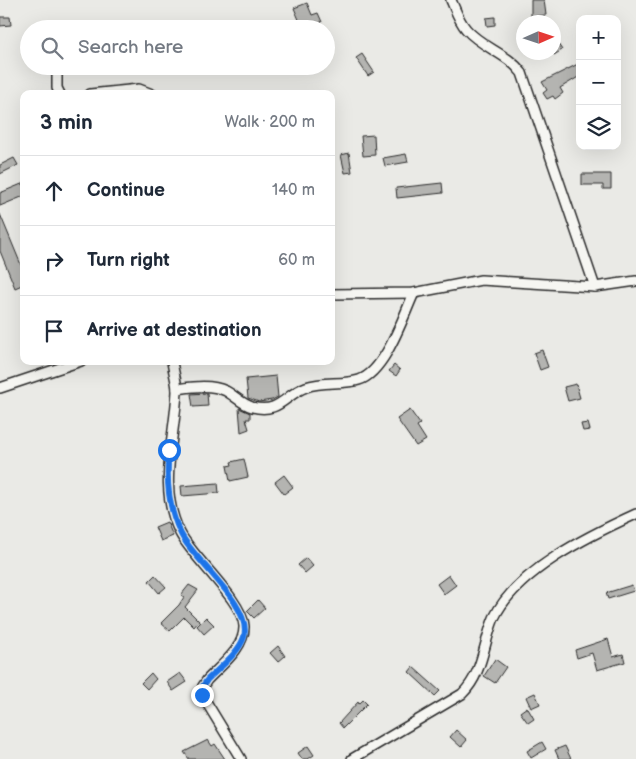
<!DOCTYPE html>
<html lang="en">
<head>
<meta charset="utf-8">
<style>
  body { margin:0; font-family:"Balsamiq Sans",sans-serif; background:#f2f2f3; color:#1f2937 }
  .controls { position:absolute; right:15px; top:15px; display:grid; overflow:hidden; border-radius:10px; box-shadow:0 5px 20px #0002 }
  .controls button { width:45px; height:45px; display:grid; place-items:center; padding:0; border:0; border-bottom:1px solid #e0e1e3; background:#fff; color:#1f2937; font:25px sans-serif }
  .compass { position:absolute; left:516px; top:15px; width:45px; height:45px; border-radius:50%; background:#fff; box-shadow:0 5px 20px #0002; rotate:87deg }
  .stop { position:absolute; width:15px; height:15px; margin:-11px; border:4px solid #1a73e8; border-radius:50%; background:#fff }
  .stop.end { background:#1a73e8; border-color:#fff; box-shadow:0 1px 5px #0008 }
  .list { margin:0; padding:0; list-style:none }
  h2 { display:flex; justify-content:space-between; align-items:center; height:65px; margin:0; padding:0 20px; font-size:21px }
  h2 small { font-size:16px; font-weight:400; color:#747a83 }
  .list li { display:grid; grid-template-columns:32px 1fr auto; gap:15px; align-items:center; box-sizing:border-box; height:70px; padding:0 20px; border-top:1px solid #e0e1e3 }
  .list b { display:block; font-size:19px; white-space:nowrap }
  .list em { font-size:16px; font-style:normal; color:#747a83 }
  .icon { flex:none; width:28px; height:28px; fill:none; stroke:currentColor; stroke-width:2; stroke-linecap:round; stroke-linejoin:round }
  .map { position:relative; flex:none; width:636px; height:759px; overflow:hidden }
  .search { position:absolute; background:#fff; box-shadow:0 5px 20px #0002; left:20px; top:20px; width:315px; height:55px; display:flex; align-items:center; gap:12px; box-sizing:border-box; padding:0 18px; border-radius:28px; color:#747a83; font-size:19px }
  .panel { position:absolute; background:#fff; box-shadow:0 5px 20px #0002; left:20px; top:90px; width:315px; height:275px; border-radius:10px }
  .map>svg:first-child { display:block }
</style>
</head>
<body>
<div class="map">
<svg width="636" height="759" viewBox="0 0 636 759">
  <rect width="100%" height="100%" fill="#eaeae6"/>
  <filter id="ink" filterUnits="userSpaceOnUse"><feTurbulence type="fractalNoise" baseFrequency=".02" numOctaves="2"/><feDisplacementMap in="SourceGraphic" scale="10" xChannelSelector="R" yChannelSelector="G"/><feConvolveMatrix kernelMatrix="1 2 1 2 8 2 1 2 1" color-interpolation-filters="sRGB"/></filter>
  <g filter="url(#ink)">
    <g fill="#b4b4b1" stroke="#2b2b2b">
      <polygon points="531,0 544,0 546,15 531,17"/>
      <polygon points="307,3 312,15 318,13 322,22 312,27 313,29 303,29 294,8"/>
      <polygon points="0,17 10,17 11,25 0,26"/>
      <polygon points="495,17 495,25 487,26 486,18"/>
      <polygon points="554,38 562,50 554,55"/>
      <polygon points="362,54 374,72 368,76 356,58"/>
      <polygon points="580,63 580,76 560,88 563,93 555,99 553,96 547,99 543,93 547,90 542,82"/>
      <polygon points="374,135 375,155 363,156 361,136"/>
      <polygon points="349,153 352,172 345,173 341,155"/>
      <polygon points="406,154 408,162 385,166 383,158"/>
      <polygon points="14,158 18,165 0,174 0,165"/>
      <polygon points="582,174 611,174 611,189 603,189 603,185 582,185"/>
      <polygon points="24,183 24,196 0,206 0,193"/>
      <polygon points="442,183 443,193 397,198 396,188"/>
      <polygon points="0,214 24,272 24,284 15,288 0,251"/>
      <polygon points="542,350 548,367 540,370 534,353"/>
      <polygon points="394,365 400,370 396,376 389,371"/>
      <polygon points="276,376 278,397 272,400 259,402 248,398 246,379"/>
      <polygon points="576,384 580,398 568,401 564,387"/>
      <polygon points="207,393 208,406 193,407 191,394"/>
      <polygon points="239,408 250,413 250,419 246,419 249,429 241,432"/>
      <polygon points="410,410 420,424 417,426 426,440 416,446 397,419"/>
      <polygon points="588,423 590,430 583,431 581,424"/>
      <polygon points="244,459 248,477 230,481 227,466 232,465 231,462"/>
      <polygon points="284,475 293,487 284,494 275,482"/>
      <polygon points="218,483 219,493 182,496 181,486"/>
      <polygon points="167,522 173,536 161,541 155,527"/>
      <polygon points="306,558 313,566 305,573 298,565"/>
      <polygon points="155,575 166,587 159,593 149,581"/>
      <polygon points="449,575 456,585 444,594 437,584"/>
      <polygon points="189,585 198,590 185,607 199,621 194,627 184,617 170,631 161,623 179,605 184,597 181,595"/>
      <polygon points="632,585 634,591 608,599 606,593"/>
      <polygon points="258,600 265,608 254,618 247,611"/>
      <polygon points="206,617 214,625 204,634 197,626"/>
      <polygon points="608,639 613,657 623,654 625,662 597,670 592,653 577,658 575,650"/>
      <polygon points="278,646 285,656 278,662 270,653"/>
      <polygon points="495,659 506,667 495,683 484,676"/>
      <polygon points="413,667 440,691 435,696 409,672"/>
      <polygon points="151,673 156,679 147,689 141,683"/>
      <polygon points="180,673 187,682 173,691 167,682"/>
      <polygon points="535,693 540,704 531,708 526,697"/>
      <polygon points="363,700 367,704 343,728 339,723 358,702 359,704"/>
      <polygon points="527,707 534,719 528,723 520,712"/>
      <polygon points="456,730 467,740 461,747 450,737"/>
      <polygon points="208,740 212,746 215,744 225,759 189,759 184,752"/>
      <polygon points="542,742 546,749 531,758 527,751"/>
      <polygon points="308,746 314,755 308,759 302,759 298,753"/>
      <polygon points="565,746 571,759 559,759 555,750"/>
    </g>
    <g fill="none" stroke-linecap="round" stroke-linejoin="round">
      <defs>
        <g id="minor">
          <path d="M 451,0 C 455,9 459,21 466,29 C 481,47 507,53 522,73 L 595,287"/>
          <polyline points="57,66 57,88 60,94"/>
          <polyline points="90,94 139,89 152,94"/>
          <polyline points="331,294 414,293 481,280 595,287 636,281"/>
          <path d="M 172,361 C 173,371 177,382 177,391 C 175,439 157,487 180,533 C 192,557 243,601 244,626 C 245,648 221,665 207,680 L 203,686 L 202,695 L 241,759"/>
          <polyline points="0,388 81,361"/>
          <path d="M 177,389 C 193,387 210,384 226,391 C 235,396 242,404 252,407 C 280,414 284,395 306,387 C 323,381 342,385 359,380 C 385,372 403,317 414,293"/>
          <path d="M 352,759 L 462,694 C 483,674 483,644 494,618 C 516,571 590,535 636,514"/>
        </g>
      </defs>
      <use href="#minor" stroke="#2b2b2b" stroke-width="12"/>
      <use href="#minor" stroke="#f6f6f2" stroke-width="9"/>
    </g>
  </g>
  <g fill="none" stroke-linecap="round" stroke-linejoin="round" filter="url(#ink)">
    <path stroke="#1a73e8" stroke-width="6" d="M 169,450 C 166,478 168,507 180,532 C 192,560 253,605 244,637 C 239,653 219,668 207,680 L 203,686 L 202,695"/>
  </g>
</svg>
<div class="controls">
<button>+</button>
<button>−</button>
<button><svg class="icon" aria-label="layers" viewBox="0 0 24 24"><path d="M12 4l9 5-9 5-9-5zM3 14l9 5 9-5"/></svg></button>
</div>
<svg class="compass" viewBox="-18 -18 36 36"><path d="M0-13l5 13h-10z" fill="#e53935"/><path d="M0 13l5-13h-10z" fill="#747a83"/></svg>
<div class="stop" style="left:169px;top:450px"></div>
<div class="stop end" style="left:202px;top:695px"></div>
<div class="search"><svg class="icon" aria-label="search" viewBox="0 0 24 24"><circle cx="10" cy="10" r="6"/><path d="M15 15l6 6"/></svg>Search here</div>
<section class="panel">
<h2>3 min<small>Walk · 200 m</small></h2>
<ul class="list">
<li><svg class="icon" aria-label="ahead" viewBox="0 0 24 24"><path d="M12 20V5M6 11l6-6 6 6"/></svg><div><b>Continue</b></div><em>140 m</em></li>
<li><svg class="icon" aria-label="right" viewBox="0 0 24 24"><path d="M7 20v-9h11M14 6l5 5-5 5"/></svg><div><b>Turn right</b></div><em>60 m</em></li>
<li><svg class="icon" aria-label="arrive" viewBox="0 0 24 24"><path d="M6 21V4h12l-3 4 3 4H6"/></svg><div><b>Arrive at destination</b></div></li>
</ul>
</section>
</div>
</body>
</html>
